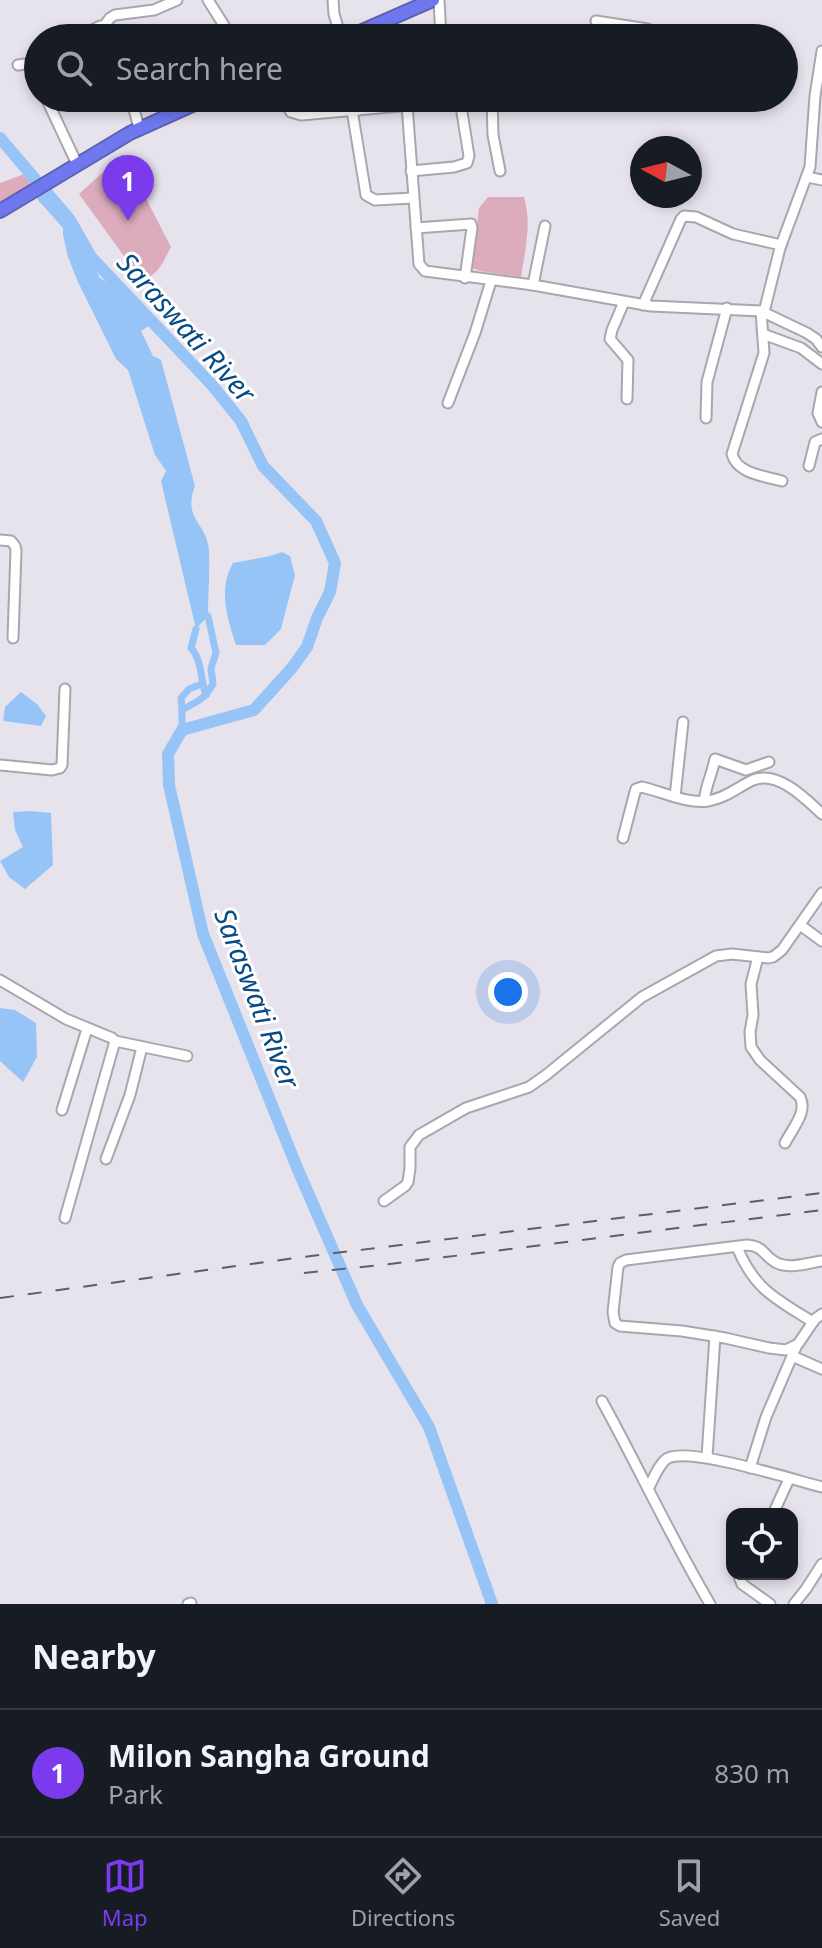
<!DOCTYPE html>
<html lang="en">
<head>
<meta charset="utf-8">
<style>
  body { margin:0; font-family:"Noto Sans",sans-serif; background:#20242c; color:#f1f3f6 }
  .controls { position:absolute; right:24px; bottom:24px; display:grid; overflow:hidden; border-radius:16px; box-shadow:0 4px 12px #0003 }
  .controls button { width:72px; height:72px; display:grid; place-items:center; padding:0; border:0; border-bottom:2px solid #363941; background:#171b24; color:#f1f3f6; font:40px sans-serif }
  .compass { position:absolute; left:630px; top:136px; width:72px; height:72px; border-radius:50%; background:#171b24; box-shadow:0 4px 12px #0003; rotate:277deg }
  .you { position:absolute; left:508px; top:992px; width:28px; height:28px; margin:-20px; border:6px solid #fff; border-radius:50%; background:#1a73e8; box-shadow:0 0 0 12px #1a73e833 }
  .badge { display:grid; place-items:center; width:52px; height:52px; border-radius:50%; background:#7c3aed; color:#fff; font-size:26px; font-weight:700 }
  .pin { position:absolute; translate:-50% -66px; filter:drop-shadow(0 2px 4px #0008) }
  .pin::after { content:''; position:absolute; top:42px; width:28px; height:24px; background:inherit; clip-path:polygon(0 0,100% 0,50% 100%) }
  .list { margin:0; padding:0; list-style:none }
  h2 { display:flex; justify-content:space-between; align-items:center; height:104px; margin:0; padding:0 32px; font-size:34px }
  h2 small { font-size:26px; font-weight:400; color:#9ea1a6 }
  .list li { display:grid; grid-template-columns:52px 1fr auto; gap:24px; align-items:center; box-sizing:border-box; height:128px; padding:0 32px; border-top:2px solid #363941 }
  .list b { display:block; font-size:30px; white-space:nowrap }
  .list p { margin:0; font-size:26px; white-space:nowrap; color:#9ea1a6 }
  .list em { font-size:26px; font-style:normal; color:#9ea1a6 }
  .icon { flex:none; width:44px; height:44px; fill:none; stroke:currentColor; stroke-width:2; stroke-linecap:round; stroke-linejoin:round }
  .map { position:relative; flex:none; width:822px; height:1604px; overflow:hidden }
  .search { position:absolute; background:#171b24; box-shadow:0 4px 12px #0003; left:24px; right:24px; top:24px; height:88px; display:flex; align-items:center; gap:20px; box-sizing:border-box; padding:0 28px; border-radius:44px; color:#9ea1a6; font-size:30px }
  .sheet { height:232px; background:#171b24 }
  nav { display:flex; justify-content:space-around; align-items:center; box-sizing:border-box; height:112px; border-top:2px solid #363941; background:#171b24; font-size:22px; color:#9ea1a6 }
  nav a { display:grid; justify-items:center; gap:4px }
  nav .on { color:#7c3aed }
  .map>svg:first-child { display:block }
</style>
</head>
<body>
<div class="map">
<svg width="822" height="1604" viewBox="0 0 822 1604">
  <rect width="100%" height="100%" fill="#e7e3ec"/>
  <g fill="#dcacbd">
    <path d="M 123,154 L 171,247 C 164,260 159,274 144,280 L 134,270 L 79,194 Z"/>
    <polygon points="30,172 31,188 0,203 0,183"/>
    <path d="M 488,197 L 524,197 C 532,224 525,250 521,277 L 480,271 L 472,268 L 479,208 Z"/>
  </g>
  <g fill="#97c4f6">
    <path d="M 44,190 L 70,220 L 100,278 L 123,291 L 153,323 L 141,331 L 153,356 L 161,360 L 195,486 C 182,519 207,522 209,551 C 210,572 208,595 208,616 L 196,629 L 161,481 L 166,471 L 155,455 L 128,370 L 116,359 L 77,280 L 68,257 L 63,235 L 63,228 L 38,200 L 36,195 Z"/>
    <path d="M 282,552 L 290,556 L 295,575 L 281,629 L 265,645 L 236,645 C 227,618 218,589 233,563 L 270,556 Z"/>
    <polygon points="21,692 37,704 46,716 41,726 3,721 5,707"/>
    <polygon points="30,811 51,813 53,865 25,889 9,877 0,861 23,847 15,830 13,812"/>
    <polygon points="0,1008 15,1010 36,1023 37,1057 23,1082 0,1061"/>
  </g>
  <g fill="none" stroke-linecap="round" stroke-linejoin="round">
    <g stroke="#97c4f6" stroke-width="7">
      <path d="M 196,629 L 191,648 C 202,659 200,679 206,695"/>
      <polyline points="182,710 181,698 189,689 202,684"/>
      <polyline points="182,730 182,710 198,701 206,695 213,684 211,668 216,653 208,616"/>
    </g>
    <polyline stroke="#97c4f6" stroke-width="12" points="0,138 70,220 91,257 212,385 241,421 263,466 316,521 335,563 330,592 317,618 307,647 291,669 254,710 182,730 168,754 169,785 203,934 298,1170 357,1305 429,1427 492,1604"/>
    <defs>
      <g id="minor">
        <polyline points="208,0 232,38"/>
        <polyline points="333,0 334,14 341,38"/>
        <polyline points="439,0 441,38"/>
        <polyline points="596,21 648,29 653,38"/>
        <polyline points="104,26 110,18 115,15 154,10 177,0"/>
        <polyline points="76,38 100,26 109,28 113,38"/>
        <polyline points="30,63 38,81"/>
        <polyline points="18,65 38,62"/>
        <polyline points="46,98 77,164"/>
        <polyline points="131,98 139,128"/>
        <polyline points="282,98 291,112 301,115 490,98"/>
        <polyline points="355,98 359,110"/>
        <polyline points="492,98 493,135 500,171"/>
        <polyline points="407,105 419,264 425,271 533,285 651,306 761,311 807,333 816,339 822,347"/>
        <polyline points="352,110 366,195 375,200 413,198"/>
        <polyline points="411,171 454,167 467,163 469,156 460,100"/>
        <polyline points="807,177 822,180"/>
        <polyline points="416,228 471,224 472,228 465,278"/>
        <polyline points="533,285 545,226"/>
        <polyline points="624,302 612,330 610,339 628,360 627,399"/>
        <polyline points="643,305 681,219 684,216 696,217 733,234 781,245"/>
        <path d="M 761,311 L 764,353 L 732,454 C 737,474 765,476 782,481"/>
        <polyline points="764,312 780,248 810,167 815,96 822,51"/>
        <polyline points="763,334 801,348 822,364"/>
        <polyline points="822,392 818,413 822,422"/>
        <polyline points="448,403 475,333 491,281"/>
        <polyline points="706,418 707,382 727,308"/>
        <polyline points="809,466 815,442 822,439"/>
        <polyline points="0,540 11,541 15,546 16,550 13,638"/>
        <polyline points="0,765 52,770 60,768 62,765 65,689"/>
        <polyline points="675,797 683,722"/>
        <path d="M 704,801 C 706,785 712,774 715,759 L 746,770 L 769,762"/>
        <path d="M 623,838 L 635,792 L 636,789 L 642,787 C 663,792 687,804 708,801 C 726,798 738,787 753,780 C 778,770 806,799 822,814"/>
        <polyline points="800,925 822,941"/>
        <path d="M 758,957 L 751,984 L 753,1015 L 750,1032 L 751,1047 L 760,1060 L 800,1097 C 808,1112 792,1129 785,1143"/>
        <polyline points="0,980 66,1019 112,1038 115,1041 65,1218"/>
        <polyline points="115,1041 187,1056"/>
        <polyline points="62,1110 87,1029"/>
        <polyline points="106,1159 130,1095 142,1047"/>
        <polyline points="384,1201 405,1186 408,1182 410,1168 410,1147 419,1135 466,1108 529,1087 546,1075 642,997 716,956 732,954 768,958 773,957 782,950 822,893"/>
        <path d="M 737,1247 C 754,1289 776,1299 813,1322"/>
        <path d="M 822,1261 C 807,1263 789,1270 775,1262 C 763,1255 764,1246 747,1245 L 626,1260 L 620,1263 L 618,1267 L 613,1312 L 615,1323 L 620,1326 L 682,1331 L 725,1338 L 769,1348 L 786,1350 L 798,1344 L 815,1319 L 822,1314"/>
        <polyline points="792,1356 822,1369"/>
        <path d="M 602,1401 C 639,1468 671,1538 710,1604"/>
        <polyline points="707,1457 715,1336"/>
        <polyline points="750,1468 766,1417 796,1347"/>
        <path d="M 648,1489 C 653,1480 659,1463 668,1458 C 691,1447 794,1480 822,1487"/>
        <polyline points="773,1514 789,1479"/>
        <polyline points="738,1574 742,1584 770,1604"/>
        <polyline points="188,1604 191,1603"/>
        <polyline points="794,1604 806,1589 822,1564"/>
      </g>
      <g id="highway">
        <polyline points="346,38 433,0"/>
        <polyline points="0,211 130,133 208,98"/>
      </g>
    </defs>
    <use href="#minor" stroke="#a9a6ae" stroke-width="13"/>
    <use href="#highway" stroke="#5c61b0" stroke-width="16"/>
    <use href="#minor" stroke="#fff" stroke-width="9"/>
    <use href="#highway" stroke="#7078f0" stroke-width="12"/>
    <g stroke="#5f5e62" stroke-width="2" stroke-dasharray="14 14" stroke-linecap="butt">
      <polyline points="304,1273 390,1264 822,1210"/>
      <polyline points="0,1298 303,1257 822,1193"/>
    </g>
  </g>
  <g text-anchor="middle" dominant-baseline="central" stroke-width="6" stroke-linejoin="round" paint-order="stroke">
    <g font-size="28" font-style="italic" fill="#074b85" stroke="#fff">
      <text transform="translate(187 327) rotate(48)">Saraswati River</text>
      <text transform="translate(258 998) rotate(69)">Saraswati River</text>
    </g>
  </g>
</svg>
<div class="controls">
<button><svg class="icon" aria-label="locate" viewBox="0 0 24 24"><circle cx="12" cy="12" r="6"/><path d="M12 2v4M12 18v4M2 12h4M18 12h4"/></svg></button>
</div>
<svg class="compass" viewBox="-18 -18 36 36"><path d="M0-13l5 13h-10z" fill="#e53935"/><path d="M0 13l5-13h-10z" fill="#9ea1a6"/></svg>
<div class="you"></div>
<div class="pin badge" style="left:128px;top:221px">1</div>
<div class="search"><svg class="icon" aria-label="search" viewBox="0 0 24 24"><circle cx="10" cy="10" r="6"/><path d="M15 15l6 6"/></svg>Search here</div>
</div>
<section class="sheet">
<h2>Nearby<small></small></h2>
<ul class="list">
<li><span class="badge">1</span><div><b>Milon Sangha Ground</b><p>Park</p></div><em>830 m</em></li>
</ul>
</section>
<nav>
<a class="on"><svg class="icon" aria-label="map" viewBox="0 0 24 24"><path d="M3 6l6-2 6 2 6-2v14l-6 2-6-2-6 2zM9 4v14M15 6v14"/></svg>Map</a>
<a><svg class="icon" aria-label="directions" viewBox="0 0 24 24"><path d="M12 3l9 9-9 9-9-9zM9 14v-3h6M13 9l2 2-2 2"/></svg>Directions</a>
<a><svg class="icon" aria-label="saved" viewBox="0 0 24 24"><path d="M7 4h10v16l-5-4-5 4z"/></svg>Saved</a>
</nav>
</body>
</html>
